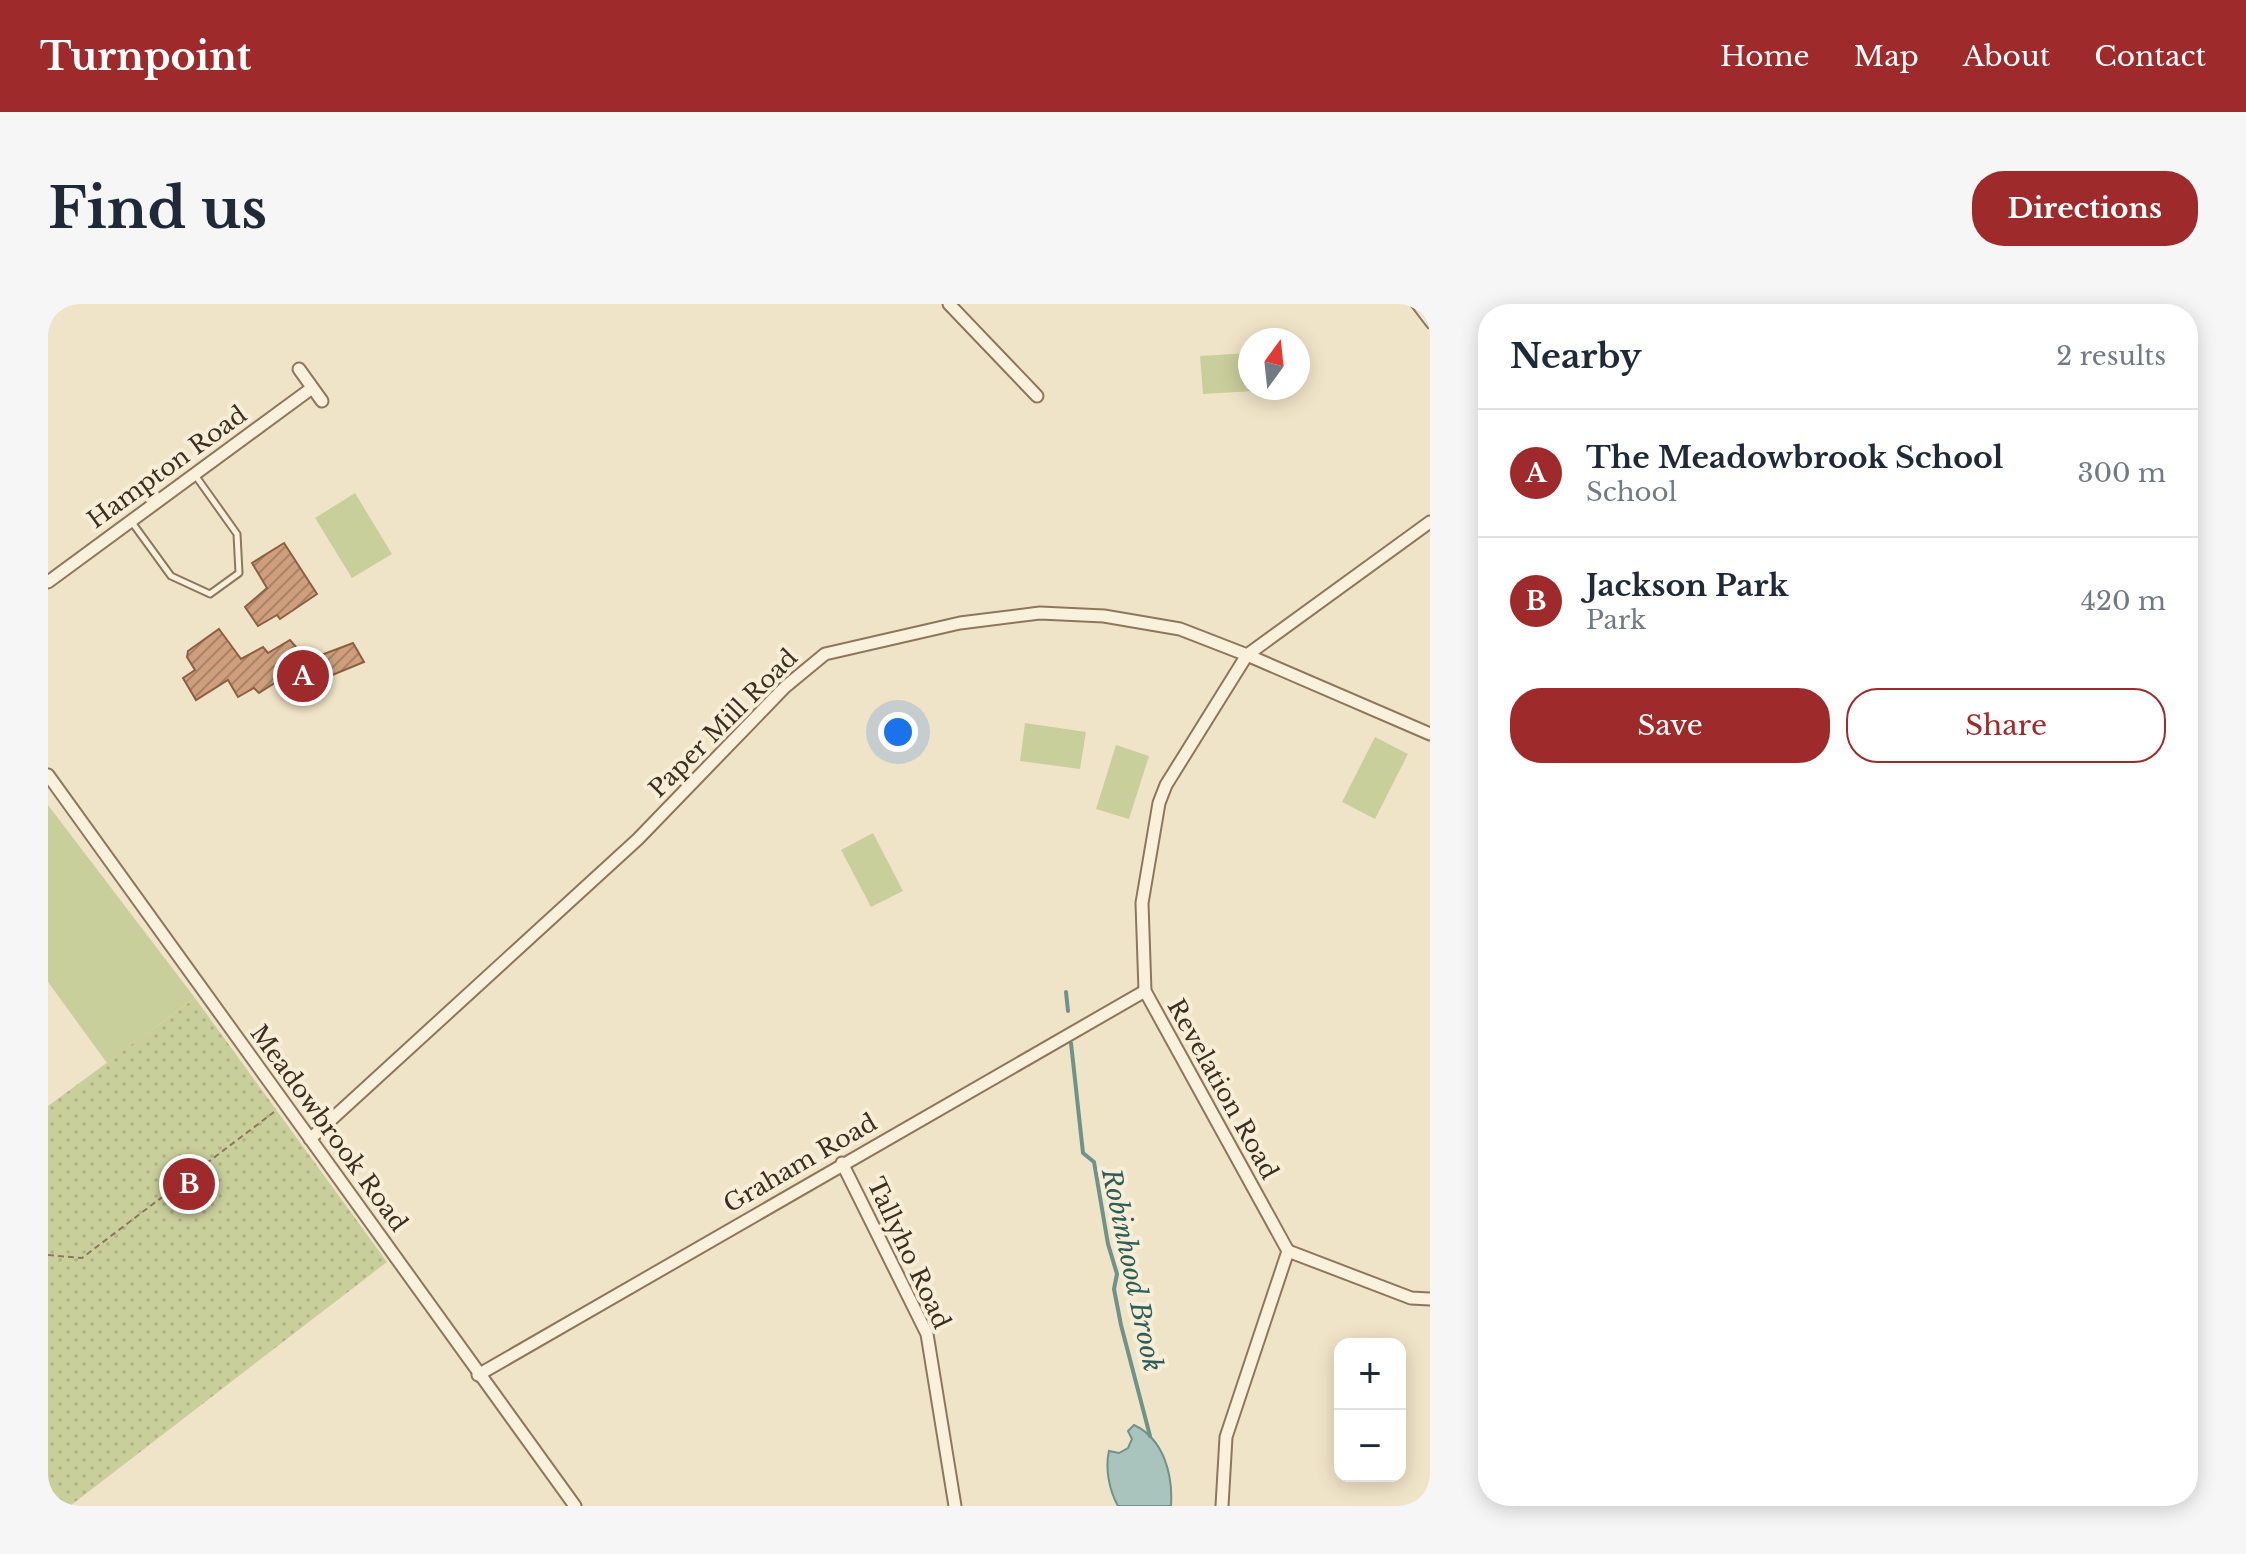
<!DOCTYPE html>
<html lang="en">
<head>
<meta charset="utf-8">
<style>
  body { margin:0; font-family:"Libre Baskerville",serif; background:#f6f6f7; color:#1f2937 }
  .controls { position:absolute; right:24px; bottom:24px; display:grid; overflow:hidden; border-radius:16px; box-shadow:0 4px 20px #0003 }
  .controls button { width:72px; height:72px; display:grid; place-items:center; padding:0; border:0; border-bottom:2px solid #e0e1e3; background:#fff; color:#1f2937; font:40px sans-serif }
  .compass { position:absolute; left:1190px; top:24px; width:72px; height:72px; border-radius:50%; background:#fff; box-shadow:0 4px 20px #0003; rotate:15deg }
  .you { position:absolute; left:850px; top:428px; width:28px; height:28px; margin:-20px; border:6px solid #fff; border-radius:50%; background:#1a73e8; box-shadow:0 0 0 12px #1a73e833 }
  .badge { display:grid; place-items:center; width:52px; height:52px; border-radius:50%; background:#9e2a2b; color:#fff; font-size:26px; font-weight:700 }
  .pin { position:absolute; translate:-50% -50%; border:4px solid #fff; box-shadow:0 2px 8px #0006 }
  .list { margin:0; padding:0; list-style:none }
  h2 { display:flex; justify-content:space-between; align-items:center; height:104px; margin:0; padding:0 32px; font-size:34px }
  h2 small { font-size:26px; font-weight:400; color:#747a83 }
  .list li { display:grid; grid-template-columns:52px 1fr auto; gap:24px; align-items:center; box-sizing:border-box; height:128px; padding:0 32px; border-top:2px solid #e0e1e3 }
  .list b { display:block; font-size:30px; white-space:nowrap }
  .list p { margin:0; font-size:26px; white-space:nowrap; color:#747a83 }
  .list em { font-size:26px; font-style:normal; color:#747a83 }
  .actions { display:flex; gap:16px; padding:24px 32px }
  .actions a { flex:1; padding:18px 0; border:2px solid #9e2a2b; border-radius:32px; text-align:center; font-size:28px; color:#9e2a2b }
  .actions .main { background:#9e2a2b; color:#fff }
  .map { position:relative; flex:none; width:1382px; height:1202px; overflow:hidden; border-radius:32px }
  header { display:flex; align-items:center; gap:48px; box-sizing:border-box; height:112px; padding:0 40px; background:#9e2a2b; color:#fff }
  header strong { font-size:38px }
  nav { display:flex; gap:44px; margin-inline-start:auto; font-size:28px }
  .intro { display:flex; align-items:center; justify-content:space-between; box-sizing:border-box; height:192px; padding:0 48px }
  h1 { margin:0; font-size:56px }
  .button { padding:20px 36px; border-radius:32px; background:#9e2a2b; color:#fff; font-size:28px; font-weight:700 }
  main { display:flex; gap:48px; padding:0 48px }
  aside { flex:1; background:#fff; border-radius:32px; box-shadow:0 4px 20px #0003 }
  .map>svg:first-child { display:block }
</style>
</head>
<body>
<header>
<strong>Turnpoint</strong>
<nav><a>Home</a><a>Map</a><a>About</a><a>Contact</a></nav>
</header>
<div class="intro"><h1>Find us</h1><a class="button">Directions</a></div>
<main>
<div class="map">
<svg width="1382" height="1202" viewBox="0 0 1382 1202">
  <defs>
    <pattern id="park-dots" width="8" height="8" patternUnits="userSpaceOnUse" patternTransform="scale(2)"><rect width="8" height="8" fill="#c9cf9b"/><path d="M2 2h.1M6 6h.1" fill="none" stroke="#aeb285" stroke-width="1.8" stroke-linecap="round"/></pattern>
    <pattern id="building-hatch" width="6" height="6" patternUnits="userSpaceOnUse" patternTransform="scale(2)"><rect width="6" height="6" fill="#cf9f7d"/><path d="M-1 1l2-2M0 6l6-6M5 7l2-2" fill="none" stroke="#a98266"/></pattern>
  </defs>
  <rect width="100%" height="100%" fill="#f0e4c8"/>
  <g fill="#c9cf9b">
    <polygon points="1202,49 1202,84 1223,86 1155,90 1152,52"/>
    <polygon points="307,189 344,250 304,274 267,214"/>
    <polygon points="977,419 1038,428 1032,465 972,457"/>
    <polygon points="1327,433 1360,450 1327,515 1294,498"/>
    <polygon points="1068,441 1101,452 1081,515 1048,505"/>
    <polygon points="0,501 147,694 59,759 0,678"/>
    <polygon points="825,529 855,587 823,603 793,546"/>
  </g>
  <polygon fill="url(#park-dots)" points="147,694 339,958 22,1202 0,1202 0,802"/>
  <path fill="#a9c4bc" stroke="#6f938a" stroke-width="2" d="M 1086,1121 C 1116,1135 1125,1171 1123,1202 L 1070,1202 C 1061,1186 1057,1164 1061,1147 L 1071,1149 L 1080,1144 L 1084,1135 L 1080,1127 Z"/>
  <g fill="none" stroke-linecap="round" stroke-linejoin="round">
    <g stroke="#6f938a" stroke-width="4">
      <polyline points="1018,688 1020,707"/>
      <polyline points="1023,739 1035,849 1046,858 1060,940 1069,970 1066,985 1073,1021 1102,1132"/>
    </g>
  </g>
  <g fill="url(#building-hatch)" stroke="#8d5f41" stroke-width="2">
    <polygon points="236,239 269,290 232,315 229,311 210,322 197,303 219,284 204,259"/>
    <polygon points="171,325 193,355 215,343 220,349 242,336 257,353 268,353 305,339 316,358 282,372 277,363 259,365 240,378 236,373 211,389 206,384 190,393 180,376 148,396 135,374 147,366 139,353 140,347"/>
  </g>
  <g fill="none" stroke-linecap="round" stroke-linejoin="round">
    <defs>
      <g id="service">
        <polyline points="1366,0 1382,21"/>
        <polyline points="83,217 123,272 162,290 191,269 189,230 147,171"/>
      </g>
      <g id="minor">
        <polyline points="901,0 989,92"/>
        <polyline points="251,65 274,97"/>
        <polyline points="0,278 264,84"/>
        <polyline points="0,471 527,1202"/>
        <polyline points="262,835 590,535 737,383 777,350 912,319 992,309 1056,312 1132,325 1199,351 1382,218"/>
        <polyline points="794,859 879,1030 907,1202"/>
        <polyline points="1240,947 1363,994 1382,995"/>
        <polyline points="430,1071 1097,687"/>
        <polyline points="1174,1202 1178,1133 1240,947 1097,687 1094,599 1111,499 1118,481 1199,351 1382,430"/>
      </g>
    </defs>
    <use href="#service" stroke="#8d765c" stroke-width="9"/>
    <use href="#minor" stroke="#8d765c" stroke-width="15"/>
    <polyline stroke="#8d765c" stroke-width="2" stroke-dasharray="6 4" stroke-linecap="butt" points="0,951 34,954 226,808"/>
    <use href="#service" stroke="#faf1dc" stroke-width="5"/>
    <use href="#minor" stroke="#faf1dc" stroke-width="11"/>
  </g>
  <g text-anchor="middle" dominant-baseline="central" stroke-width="8" stroke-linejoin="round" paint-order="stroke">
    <g font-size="24" fill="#3d2e20" stroke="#f7eed8">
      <text transform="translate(119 163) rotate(-36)">Hampton Road</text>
      <text transform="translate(675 419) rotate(-45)">Paper Mill Road</text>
      <text transform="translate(1175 785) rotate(61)">Revelation Road</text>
      <text transform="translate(281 824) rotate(54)">Meadowbrook Road</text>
      <text transform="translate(752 859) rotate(-30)">Graham Road</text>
      <text transform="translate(861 949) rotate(65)">Tallyho Road</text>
    </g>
    <g font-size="26" font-style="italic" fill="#2f5d5a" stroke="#f7eed8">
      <text transform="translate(1084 966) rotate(78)">Robinhood Brook</text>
    </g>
  </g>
</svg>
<div class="controls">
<button>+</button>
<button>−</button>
</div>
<svg class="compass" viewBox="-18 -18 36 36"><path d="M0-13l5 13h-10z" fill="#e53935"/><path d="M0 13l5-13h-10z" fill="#747a83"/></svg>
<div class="you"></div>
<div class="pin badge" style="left:255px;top:372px">A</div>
<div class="pin badge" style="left:141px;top:880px">B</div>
</div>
<aside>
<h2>Nearby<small>2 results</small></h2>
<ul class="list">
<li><span class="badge">A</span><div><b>The Meadowbrook School</b><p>School</p></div><em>300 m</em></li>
<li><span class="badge">B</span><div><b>Jackson Park</b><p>Park</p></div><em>420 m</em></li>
</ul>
<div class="actions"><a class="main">Save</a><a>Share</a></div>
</aside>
</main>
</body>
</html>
